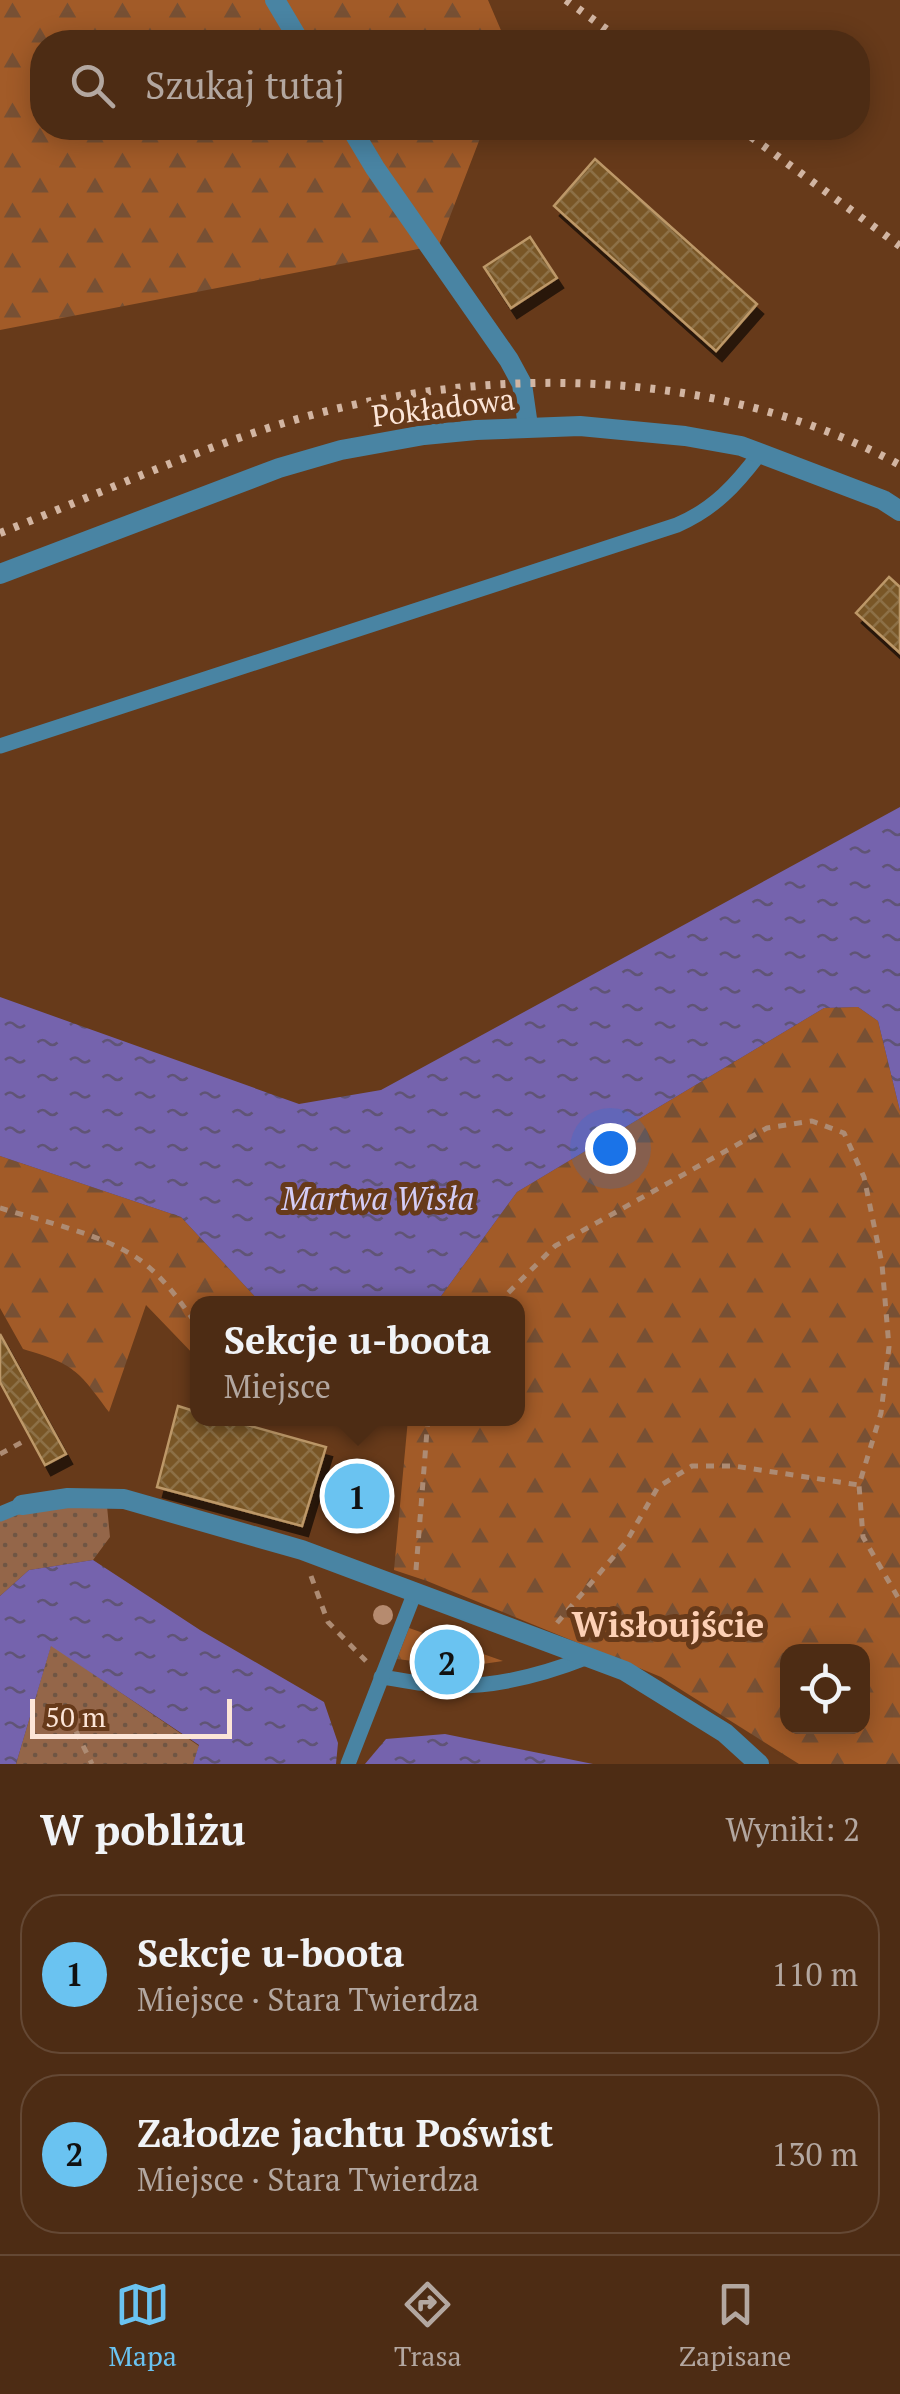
<!DOCTYPE html>
<html lang="pl">
<head>
<meta charset="utf-8">
<style>
  body { margin:0; font-family:"PT Serif",serif; background:#573822; color:#f1f3f6 }
  .controls { position:absolute; right:30px; bottom:30px; display:grid; overflow:hidden; border-radius:20px; box-shadow:0 5px 25px #0003 }
  .controls button { width:90px; height:90px; display:grid; place-items:center; padding:0; border:0; border-bottom:2px solid #644834; background:#4d2c14; color:#f1f3f6; font:50px sans-serif }
  .scale { position:absolute; left:30px; bottom:25px; width:202px; box-sizing:border-box; padding-left:10px; border:5px solid #fce5d7; border-top:0; font-size:28px; line-height:35px; white-space:nowrap; color:#fce5d7; -webkit-text-stroke:8px #673a1a; paint-order:stroke }
  .you { position:absolute; left:610px; top:1148px; width:35px; height:35px; margin:-25px; border:8px solid #fff; border-radius:50%; background:#1a73e8; box-shadow:0 0 0 15px #1a73e833 }
  .badge { display:grid; place-items:center; width:65px; height:65px; border-radius:50%; background:#6ac3f1; color:#111; font-size:32px; font-weight:700 }
  .pin { position:absolute; translate:-50% -50%; border:5px solid #fff; box-shadow:0 2px 10px #0006 }
  .popup { position:absolute; left:190px; top:1296px; width:335px; height:130px; box-sizing:border-box; display:grid; place-content:center; border-radius:20px; background:#4d2c14; filter:drop-shadow(0 2px 8px #0005); font-size:32px; white-space:nowrap; color:#b3a7a0 }
  .popup b { font-size:38px; color:#f1f3f6 }
  .popup::after { content:''; position:absolute; left:50%; top:100%; margin-left:-20px; border:20px solid transparent; border-top-color:#4d2c14 }
  .list { margin:0; padding:0; list-style:none }
  h2 { display:flex; justify-content:space-between; align-items:center; height:130px; margin:0; padding:0 40px; font-size:42px }
  h2 small { font-size:32px; font-weight:400; color:#b3a7a0 }
  .list li { display:grid; grid-template-columns:65px 1fr auto; gap:30px; align-items:center; box-sizing:border-box; height:160px; margin:0 20px 20px; padding:0 20px; border:2px solid #644834; border-radius:40px }
  .list b { display:block; font-size:38px; white-space:nowrap }
  .list p { margin:0; font-size:32px; white-space:nowrap; color:#b3a7a0 }
  .list em { font-size:32px; font-style:normal; color:#b3a7a0 }
  .icon { flex:none; width:55px; height:55px; fill:none; stroke:currentColor; stroke-width:2; stroke-linecap:round; stroke-linejoin:round }
  .map { position:relative; flex:none; width:900px; height:1764px; overflow:hidden }
  .search { position:absolute; background:#4d2c14; box-shadow:0 5px 25px #0003; left:30px; right:30px; top:30px; height:110px; display:flex; align-items:center; gap:25px; box-sizing:border-box; padding:0 35px; border-radius:40px; color:#b3a7a0; font-size:38px }
  .sheet { height:490px; background:#4d2c14 }
  nav { display:flex; justify-content:space-around; align-items:center; box-sizing:border-box; height:140px; border-top:2px solid #644834; background:#4d2c14; font-size:28px; color:#b3a7a0 }
  nav a { display:grid; justify-items:center; gap:5px }
  nav .on { color:#6ac3f1 }
  .map>svg:first-child { display:block }
</style>
</head>
<body>
<div class="map">
<svg width="900" height="1764" viewBox="0 0 900 1764">
  <defs>
    <pattern id="grass-dots" width="8" height="8" patternUnits="userSpaceOnUse" patternTransform="scale(2.5)"><rect width="8" height="8" fill="#946649"/><path d="M2 2h.1M6 6h.1" fill="none" stroke="#705644" stroke-width="1.8" stroke-linecap="round"/></pattern>
    <pattern id="forest-firs" width="22" height="20" patternUnits="userSpaceOnUse" patternTransform="scale(2.5)"><rect width="22" height="20" fill="#a25b28"/><path d="M5 1l3.5 6h-7zM16 11l3.5 6h-7z" fill="#775034"/></pattern>
    <pattern id="water-ripples" width="26" height="14" patternUnits="userSpaceOnUse" patternTransform="scale(2.5)"><rect width="26" height="14" fill="#7563ad"/><path d="M2 4q2-2 4 0t4 0M15 11q2-2 4 0t4 0" fill="none" stroke="#605476"/></pattern>
    <pattern id="building-cross-hatch" width="8" height="8" patternUnits="userSpaceOnUse" patternTransform="scale(2.5)"><rect width="8" height="8" fill="#795727"/><path d="M0 0l8 8M0 8l8-8" fill="none" stroke="#8d6f46"/></pattern>
    <filter id="shadow"><feDropShadow dx="6" dy="10" stdDeviation="0" flood-color="#0009"/></filter>
  </defs>
  <rect width="100%" height="100%" fill="#673a1a"/>
  <g fill="url(#grass-dots)">
    <polygon points="48,1506 107,1506 110,1537 93,1560 29,1570 0,1596 0,1518"/>
    <polygon points="51,1645 199,1746 193,1764 16,1764"/>
  </g>
  <g fill="url(#forest-firs)" fill-rule="evenodd">
    <polygon points="0,0 488,0 506,42 42,42 42,128 484,128 439,245 0,330"/>
    <path d="M 858,1007 L 878,1021 L 900,1111 L 900,1764 L 799,1764 L 661,1677 L 427,1581 L 394,1570 L 408,1419 L 517,1418 L 517,1304 L 436,1303 L 517,1192 L 824,1008 ZM 788,1652 L 862,1652 L 862,1726 L 788,1726 Z"/>
    <path d="M 0,1156 L 181,1217 L 261,1303 L 197,1304 L 197,1358 L 146,1305 L 109,1412 C 78,1370 74,1364 23,1349 L 0,1308 Z"/>
    <polygon points="409,1628 503,1661 462,1667 397,1659"/>
  </g>
  <g fill="url(#water-ripples)">
    <polygon points="900,807 900,1111 878,1021 858,1007 824,1008 517,1192 436,1303 261,1303 181,1217 0,1156 0,997 299,1104 381,1090"/>
    <polygon points="93,1560 200,1630 324,1702 338,1743 336,1764 193,1764 199,1745 51,1646 16,1764 0,1764 0,1596 29,1570"/>
    <polygon points="445,1734 593,1764 365,1764 386,1739"/>
  </g>
  <g fill="url(#building-cross-hatch)" stroke="#bd9868" stroke-width="2.5" filter="url(#shadow)">
    <polygon points="595,159 757,304 716,351 554,206"/>
    <polygon points="530,237 557,278 511,308 484,267"/>
    <polygon points="889,577 900,587 900,653 856,613"/>
    <polygon points="0,1334 66,1454 45,1465 0,1382"/>
    <polygon points="178,1406 197,1412 197,1418 222,1418 326,1447 302,1526 157,1487"/>
  </g>
  <g fill="none" stroke-linecap="round" stroke-linejoin="round">
    <g stroke="#ad8b73" stroke-width="5" stroke-dasharray="8 8" stroke-linecap="butt">
      <path d="M 0,1208 C 42,1221 105,1235 140,1260 C 164,1278 180,1301 197,1325"/>
      <polyline points="497,1304 555,1246 767,1128 812,1121 844,1133 864,1177 882,1264 889,1347 881,1413 859,1485 863,1537 900,1601"/>
      <polyline points="0,1454 26,1440"/>
      <polyline points="416,1570 428,1418"/>
      <polyline points="311,1576 328,1622 366,1661"/>
      <polyline points="557,1623 626,1542 658,1487 692,1466 734,1466 859,1485"/>
      <polyline points="69,1717 92,1764"/>
    </g>
    <g stroke="#4984a3" stroke-width="15">
      <path d="M 0,746 L 677,525 C 714,509 736,485 760,453"/>
      <polyline points="0,1514 22,1505"/>
      <path d="M 381,1677 C 404,1680 428,1686 451,1686 C 498,1687 545,1674 588,1657"/>
      <polyline points="348,1764 415,1592"/>
    </g>
    <g stroke="#4984a3" stroke-width="20">
      <polyline points="275,0 300,42"/>
      <polyline points="351,128 375,168 509,360 522,384 528,426"/>
      <polyline points="0,574 279,468 341,450 424,435 476,430 580,426 685,436 741,446 883,500 900,511"/>
      <polyline points="22,1505 68,1498 124,1499 302,1550 625,1671 725,1733 759,1764"/>
    </g>
    <g stroke="#d2b5a2" stroke-width="8" stroke-dasharray="5 10" stroke-linecap="butt">
      <polyline points="566,0 624,42"/>
      <polyline points="739,128 900,246"/>
      <path d="M 0,533 C 94,496 187,453 284,423 C 481,363 716,365 900,465"/>
    </g>
  </g>
  <circle fill="#b68b6f" cx="383" cy="1615" r="10"/>
  <g text-anchor="middle" dominant-baseline="central" stroke-width="10" stroke-linejoin="round" paint-order="stroke">
    <g font-size="30" fill="#fce5d7" stroke="#673a1a">
      <text transform="translate(443 407) rotate(-7)">Pokładowa</text>
    </g>
    <g font-size="32" font-style="italic" fill="#d4cdf6" stroke="#673a1a">
      <text x="378" y="1198">Martwa Wisła</text>
    </g>
    <g font-size="35" font-weight="bold" fill="#fdd0b5" stroke="#673a1a">
      <text x="668" y="1624">Wisłoujście</text>
    </g>
  </g>
</svg>
<div class="controls">
<button><svg class="icon" aria-label="locate" viewBox="0 0 24 24"><circle cx="12" cy="12" r="6"/><path d="M12 2v4M12 18v4M2 12h4M18 12h4"/></svg></button>
</div>
<div class="scale">50 m</div>
<div class="you"></div>
<div class="pin badge" style="left:357px;top:1496px">1</div>
<div class="popup"><b>Sekcje u-boota</b>Miejsce</div>
<div class="pin badge" style="left:447px;top:1662px">2</div>
<div class="search"><svg class="icon" aria-label="search" viewBox="0 0 24 24"><circle cx="10" cy="10" r="6"/><path d="M15 15l6 6"/></svg>Szukaj tutaj</div>
</div>
<section class="sheet">
<h2>W pobliżu<small>Wyniki: 2</small></h2>
<ul class="list">
<li><span class="badge">1</span><div><b>Sekcje u-boota</b><p>Miejsce · Stara Twierdza</p></div><em>110 m</em></li>
<li><span class="badge">2</span><div><b>Załodze jachtu Poświst</b><p>Miejsce · Stara Twierdza</p></div><em>130 m</em></li>
</ul>
</section>
<nav>
<a class="on"><svg class="icon" aria-label="map" viewBox="0 0 24 24"><path d="M3 6l6-2 6 2 6-2v14l-6 2-6-2-6 2zM9 4v14M15 6v14"/></svg>Mapa</a>
<a><svg class="icon" aria-label="directions" viewBox="0 0 24 24"><path d="M12 3l9 9-9 9-9-9zM9 14v-3h6M13 9l2 2-2 2"/></svg>Trasa</a>
<a><svg class="icon" aria-label="saved" viewBox="0 0 24 24"><path d="M7 4h10v16l-5-4-5 4z"/></svg>Zapisane</a>
</nav>
</body>
</html>
